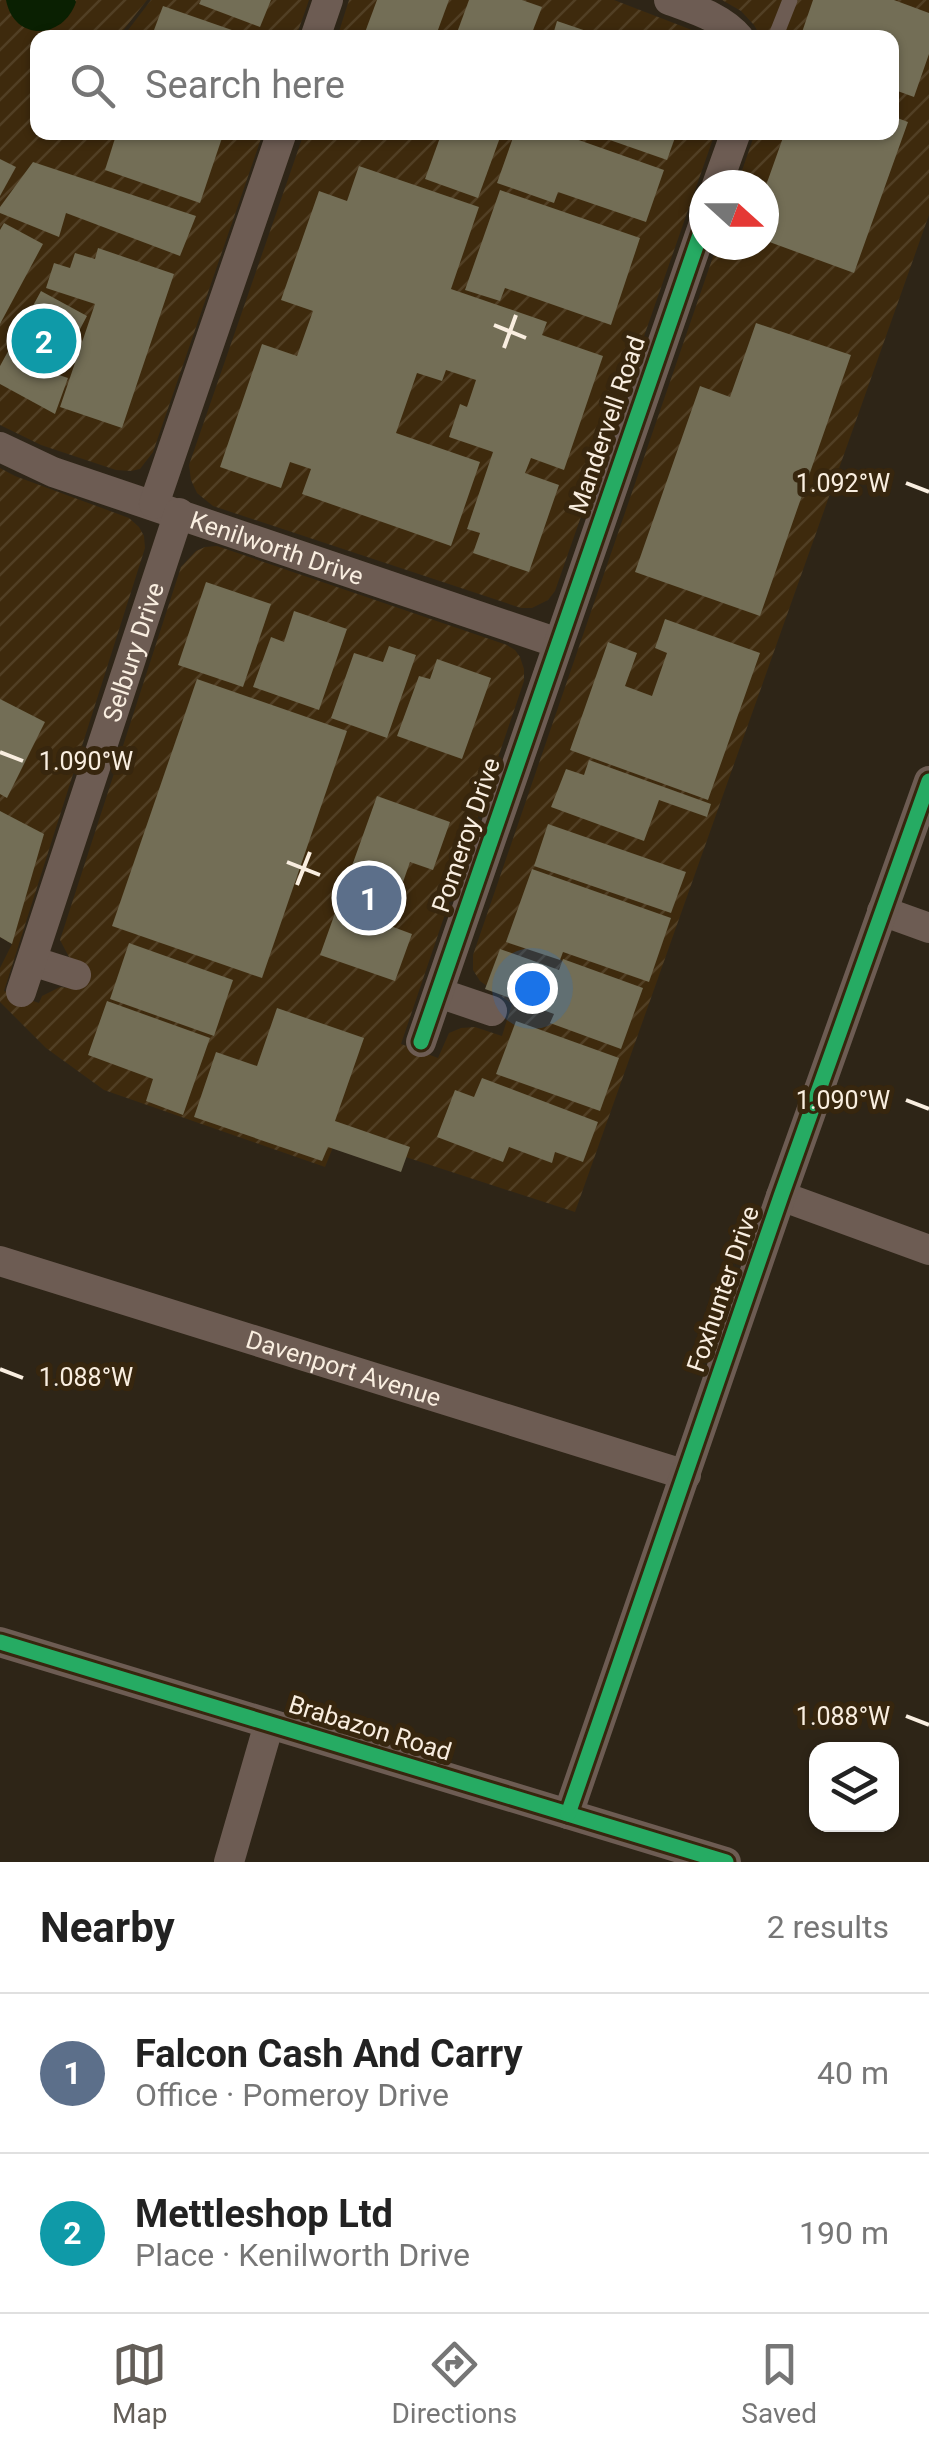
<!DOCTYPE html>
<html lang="en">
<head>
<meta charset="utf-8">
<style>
  body { margin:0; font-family:Roboto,sans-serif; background:#f6f6f6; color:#222 }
  .controls { position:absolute; right:30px; bottom:30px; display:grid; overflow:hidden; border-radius:20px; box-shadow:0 2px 8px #0004 }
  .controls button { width:90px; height:90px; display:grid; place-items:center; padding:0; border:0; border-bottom:2px solid #e0e0e0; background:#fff; color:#222; font:50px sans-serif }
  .compass { position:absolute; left:689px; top:170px; width:90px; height:90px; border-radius:50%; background:#fff; box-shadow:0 2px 8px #0004; rotate:111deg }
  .you { position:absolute; left:532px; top:988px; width:35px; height:35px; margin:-25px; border:8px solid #fff; border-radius:50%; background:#1a73e8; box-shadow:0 0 0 15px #1a73e833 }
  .badge { display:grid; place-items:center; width:65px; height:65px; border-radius:50%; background:#635e58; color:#fff; font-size:32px; font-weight:700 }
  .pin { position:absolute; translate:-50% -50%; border:5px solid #fff; box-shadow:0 2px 10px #0006 }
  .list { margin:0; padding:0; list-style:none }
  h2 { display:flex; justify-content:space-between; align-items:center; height:130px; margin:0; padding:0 40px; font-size:42px }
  h2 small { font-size:32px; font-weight:400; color:#767676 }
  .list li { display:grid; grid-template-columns:65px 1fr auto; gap:30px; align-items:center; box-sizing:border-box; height:160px; padding:0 40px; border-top:2px solid #e0e0e0 }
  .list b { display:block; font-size:38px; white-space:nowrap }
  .list p { margin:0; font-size:32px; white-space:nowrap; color:#767676 }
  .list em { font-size:32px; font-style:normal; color:#767676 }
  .icon { flex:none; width:55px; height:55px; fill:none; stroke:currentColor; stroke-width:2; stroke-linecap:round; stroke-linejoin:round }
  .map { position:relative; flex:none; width:929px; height:1862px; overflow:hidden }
  .search { position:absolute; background:#fff; box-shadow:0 2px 8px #0004; left:30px; right:30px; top:30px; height:110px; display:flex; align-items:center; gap:25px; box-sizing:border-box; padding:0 35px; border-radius:20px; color:#767676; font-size:38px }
  .sheet { height:450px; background:#fff }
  nav { display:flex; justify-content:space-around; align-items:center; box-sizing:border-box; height:140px; border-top:2px solid #e0e0e0; background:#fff; font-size:28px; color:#767676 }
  nav a { display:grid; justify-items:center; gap:5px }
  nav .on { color:#635e58 }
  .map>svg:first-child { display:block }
</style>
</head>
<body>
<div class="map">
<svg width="929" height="1862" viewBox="0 0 929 1862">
  <defs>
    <pattern id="industrial-furrows" width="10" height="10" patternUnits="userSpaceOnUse" patternTransform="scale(2.5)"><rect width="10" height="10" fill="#3e2a0d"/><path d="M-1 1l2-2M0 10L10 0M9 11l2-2" fill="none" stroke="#513f24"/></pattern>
  </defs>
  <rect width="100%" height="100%" fill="#2e2517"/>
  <g fill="url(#industrial-furrows)">
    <polygon points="0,0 147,0 118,37 38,38 38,132 263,133 153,452 140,469 131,471 116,470 41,445 0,425"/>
    <polygon points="151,0 309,0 296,37 122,38"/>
    <polygon points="349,0 614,0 710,37 337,38"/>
    <polygon points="722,0 929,0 929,215 575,1212 338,1135 325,1167 104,1090 46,1048 0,1002 0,968 12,944 0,937 0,468 15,476 129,518 139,527 144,536 145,548 4,991 39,1003 42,996 60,987 78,989 69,957 60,940 181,567 196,551 205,547 217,546 507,645 515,650 520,657 524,669 524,681 401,1044 438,1058 449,1033 461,1028 475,1027 502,1036 512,1004 480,981 473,970 473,955 717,245 764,245 764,185 737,185 755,133 892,132 892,38 761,37 754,25 741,11"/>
    <polygon points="304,133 715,133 555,591 548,600 532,608 521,608 213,506 197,493 191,480 189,465"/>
  </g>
  <path fill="#0a2002" d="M 6,0 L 75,0 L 76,2 C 63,40 14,42 6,0 Z"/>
  <g fill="#736e56">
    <polygon points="201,0 271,0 260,27 199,4"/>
    <polygon points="377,0 449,0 435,38 371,38 364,35"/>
    <polygon points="469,0 522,0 542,7 530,38 455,38"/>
    <polygon points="813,0 894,0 929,13 929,54 914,97 892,89 892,38 800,38"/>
    <polygon points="163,6 252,37 252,38 151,38"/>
    <polygon points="557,21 604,37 604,38 552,38"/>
    <polygon points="892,116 908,122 854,273 764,240 764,191 785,132 892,132"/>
    <polygon points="117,132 224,132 200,203 105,170"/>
    <polygon points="442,132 502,132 478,198 425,179"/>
    <polygon points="515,132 556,132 664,170 646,222 558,192 554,203 497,183"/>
    <polygon points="587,132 677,132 667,160"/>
    <polygon points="0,159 16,167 0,196"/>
    <polygon points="33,162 196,216 180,256 66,213 59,237 0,213 0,207"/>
    <polygon points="359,166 479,207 451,289 547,322 542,335 603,356 564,470 531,458 525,473 559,485 529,572 473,553 480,533 467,529 493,452 449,437 460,404 467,407 476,380 446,370 442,381 417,373 396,433 480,462 451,546 302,494 311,469 290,462 281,488 220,467 262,344 297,356 313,311 281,300 319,191 347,201"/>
    <polygon points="500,190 640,238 611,325 505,288 500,301 465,290"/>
    <polygon points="4,223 43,244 0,324 0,230"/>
    <polygon points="98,248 174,274 122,428 60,407 95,304 46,288 54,263 70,268 75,253 95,259"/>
    <polygon points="41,291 87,316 56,374 68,378 55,414 0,384 0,366"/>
    <polygon points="756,323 851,355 760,616 635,572 700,386 730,397"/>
    <polygon points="206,582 271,604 243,687 178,665"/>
    <polygon points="294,611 347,629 319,710 253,687 271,637 284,642"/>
    <polygon points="665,619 760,653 708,800 570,750 608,642 637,653 625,686 652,696 667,653 655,648"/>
    <polygon points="389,646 416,655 387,738 331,718 354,653 383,662"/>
    <polygon points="437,659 491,678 462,759 397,736 419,676 430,679"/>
    <polygon points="197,679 347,731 262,978 112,926"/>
    <polygon points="0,699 45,722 7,798 0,794"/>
    <polygon points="589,760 711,804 707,817 659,800 644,841 551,807 566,769 584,775"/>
    <polygon points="377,796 450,822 433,870 410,862 388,925 412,934 395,981 320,955"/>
    <polygon points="0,811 44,834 12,944 0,937"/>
    <polygon points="548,824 686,872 671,913 534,866"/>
    <polygon points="532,869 671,918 649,982 563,952 560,960 506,942"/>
    <polygon points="129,943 233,980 214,1036 110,999"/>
    <polygon points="500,949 559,970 563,959 643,988 621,1049 550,1023 554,1014 485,989"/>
    <polygon points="107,1001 210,1038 183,1115 146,1101 153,1079 88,1055"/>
    <polygon points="277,1008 364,1038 335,1121 410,1147 401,1172 328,1147 322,1161 194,1117 216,1052 257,1066"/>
    <polygon points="516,1021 619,1058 600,1111 496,1074"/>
    <polygon points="482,1078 598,1122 583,1162 555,1152 552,1163 509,1147 503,1162 437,1137 455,1090 474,1097"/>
  </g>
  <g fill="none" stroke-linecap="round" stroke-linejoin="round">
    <polyline stroke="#6d5c53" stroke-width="15" points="775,38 790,0"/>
    <g stroke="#6d5c53" stroke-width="30">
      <path d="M 669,0 C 693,9 722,17 739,38"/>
      <polyline points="315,38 328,0"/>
      <polyline points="717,185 736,132"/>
      <path id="s1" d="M 0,447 L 53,472 L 558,643"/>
      <polyline points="154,504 282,132"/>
      <polyline points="882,911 929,928"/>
      <polyline points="32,961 76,975"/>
      <path id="s2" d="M 21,992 L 179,513"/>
      <polyline points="439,993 492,1011"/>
      <polyline points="421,1042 704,223"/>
      <polyline points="781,1196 929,1250"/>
      <path id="s3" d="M 0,1261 L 686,1475"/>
      <polyline points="0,1642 726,1862"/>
      <polyline points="568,1814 781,1196 929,781"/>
      <polyline points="229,1862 269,1724"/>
    </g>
    <defs>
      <g id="cycleway">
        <polyline points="421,1042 704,223"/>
        <polyline points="0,1642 726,1862"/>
        <polyline points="568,1814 781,1196 929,781"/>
      </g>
    </defs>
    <use href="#cycleway" stroke="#37260e" stroke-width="21"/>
    <use href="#cycleway" stroke="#26ab63" stroke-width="15"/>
  </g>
  <path fill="none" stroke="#f9eee0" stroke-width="4" d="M 494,325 L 526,338M 504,348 L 516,315M 906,483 L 929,492M 0,752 L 23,761M 287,862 L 320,875M 297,885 L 310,852M 906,1100 L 929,1109M 0,1369 L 23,1378M 906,1716 L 929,1725"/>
  <g text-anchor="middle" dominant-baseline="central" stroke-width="10" stroke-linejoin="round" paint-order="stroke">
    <g font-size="25" fill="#f9eee0" stroke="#37260e">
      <text transform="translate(607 425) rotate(-71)">Mandervell Road</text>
      <text stroke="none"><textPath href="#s1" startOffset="295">Kenilworth Drive</textPath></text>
      <text stroke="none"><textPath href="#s2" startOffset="358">Selbury Drive</textPath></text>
      <text transform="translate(466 835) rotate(-71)">Pomeroy Drive</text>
      <text transform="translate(723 1289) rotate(-71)">Foxhunter Drive</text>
      <text stroke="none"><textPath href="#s3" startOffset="360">Davenport Avenue</textPath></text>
      <text transform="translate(370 1728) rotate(17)">Brabazon Road</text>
    </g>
  </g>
  <g font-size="25" text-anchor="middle" fill="#f9eee0" stroke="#37260e" stroke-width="10" stroke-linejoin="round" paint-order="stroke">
    <text x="843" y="492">1.092°W</text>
    <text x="86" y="770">1.090°W</text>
    <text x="843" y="1109">1.090°W</text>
    <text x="86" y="1386">1.088°W</text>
    <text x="843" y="1725">1.088°W</text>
  </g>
</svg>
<div class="controls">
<button><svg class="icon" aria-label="layers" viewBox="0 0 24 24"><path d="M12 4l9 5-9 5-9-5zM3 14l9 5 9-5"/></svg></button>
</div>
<svg class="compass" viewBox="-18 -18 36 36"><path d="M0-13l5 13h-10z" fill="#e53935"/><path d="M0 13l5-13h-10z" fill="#767676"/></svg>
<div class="you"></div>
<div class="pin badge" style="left:369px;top:898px;background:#5c6f8a">1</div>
<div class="pin badge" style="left:44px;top:341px;background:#0f9aa8">2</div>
<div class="search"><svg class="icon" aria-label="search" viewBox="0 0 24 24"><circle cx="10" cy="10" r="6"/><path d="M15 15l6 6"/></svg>Search here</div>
</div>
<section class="sheet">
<h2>Nearby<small>2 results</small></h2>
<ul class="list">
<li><span class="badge" style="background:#5c6f8a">1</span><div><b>Falcon Cash And Carry</b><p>Office · Pomeroy Drive</p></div><em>40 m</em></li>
<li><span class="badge" style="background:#0f9aa8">2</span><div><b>Mettleshop Ltd</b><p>Place · Kenilworth Drive</p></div><em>190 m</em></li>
</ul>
</section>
<nav>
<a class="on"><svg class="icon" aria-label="map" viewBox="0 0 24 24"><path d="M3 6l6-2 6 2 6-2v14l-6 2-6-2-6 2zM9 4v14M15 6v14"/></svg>Map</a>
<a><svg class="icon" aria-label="directions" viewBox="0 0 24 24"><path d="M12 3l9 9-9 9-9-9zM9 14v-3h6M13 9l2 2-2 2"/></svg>Directions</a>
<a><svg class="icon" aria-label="saved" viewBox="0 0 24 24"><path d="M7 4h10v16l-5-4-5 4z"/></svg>Saved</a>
</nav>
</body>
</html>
